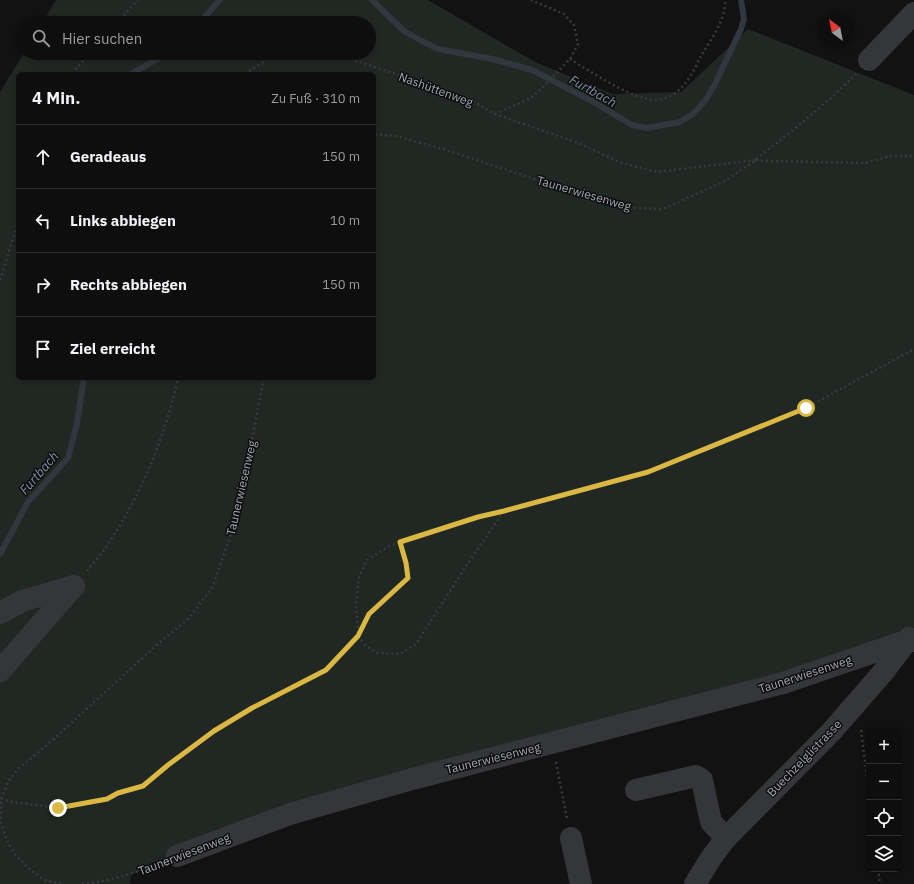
<!DOCTYPE html>
<html lang="de">
<head>
<meta charset="utf-8">
<style>
  body { margin:0; font-family:"IBM Plex Sans",sans-serif; background:#1c1c1c; color:#f1f3f6 }
  .controls { position:absolute; right:12px; bottom:12px; display:grid; overflow:hidden; border-radius:6px; box-shadow:0 2px 6px #0003 }
  .controls button { width:36px; height:36px; display:grid; place-items:center; padding:0; border:0; border-bottom:1px solid #2e2e2e; background:#0e0e0e; color:#f1f3f6; font:20px sans-serif }
  .compass { position:absolute; left:818px; top:12px; width:36px; height:36px; border-radius:50%; background:#0e0e0e; box-shadow:0 2px 6px #0003; rotate:328deg }
  .stop { position:absolute; width:12px; height:12px; margin:-9px; border:3px solid #dab843; border-radius:50%; background:#fff }
  .stop.end { background:#dab843; border-color:#fff; box-shadow:0 1px 4px #0008 }
  .list { margin:0; padding:0; list-style:none }
  h2 { display:flex; justify-content:space-between; align-items:center; height:52px; margin:0; padding:0 16px; font-size:17px }
  h2 small { font-size:13px; font-weight:400; color:#9b9c9e }
  .list li { display:grid; grid-template-columns:26px 1fr auto; gap:12px; align-items:center; box-sizing:border-box; height:64px; padding:0 16px; border-top:1px solid #2e2e2e }
  .list b { display:block; font-size:15px; white-space:nowrap }
  .list em { font-size:13px; font-style:normal; color:#9b9c9e }
  .icon { flex:none; width:22px; height:22px; fill:none; stroke:currentColor; stroke-width:2; stroke-linecap:round; stroke-linejoin:round }
  .map { position:relative; flex:none; width:914px; height:884px; overflow:hidden }
  .search { position:absolute; background:#0e0e0e; box-shadow:0 2px 6px #0003; left:16px; top:16px; width:360px; height:44px; display:flex; align-items:center; gap:10px; box-sizing:border-box; padding:0 14px; border-radius:22px; color:#9b9c9e; font-size:15px }
  .panel { position:absolute; background:#0e0e0e; box-shadow:0 2px 6px #0003; left:16px; top:72px; width:360px; height:308px; border-radius:6px }
  .map>svg:first-child { display:block }
</style>
</head>
<body>
<div class="map">
<svg width="914" height="884" viewBox="0 0 914 884">
  <rect width="100%" height="100%" fill="#121213"/>
  <path fill="#212722" fill-rule="evenodd" d="M 56,0 L 428,0 L 535,62 L 613,94 L 681,92 L 748,29 L 914,95 L 914,644 L 177,856 L 131,875 L 130,884 L 0,884 L 0,92 L 24,53 L 369,53 L 369,23 L 42,23 ZM 18,74 L 374,74 L 374,378 L 18,378 Z"/>
  <g fill="none" stroke-linecap="round" stroke-linejoin="round">
    <g stroke="#31373e" stroke-width="6">
      <polyline points="372,0 404,31 420,40 438,49 492,59 532,70 590,100 632,125 647,128 680,122 693,114 705,101 715,84 741,29 744,19 741,0"/>
      <polyline points="199,23 220,0"/>
      <polyline points="131,74 168,53"/>
      <polyline points="0,554 28,502 68,458 77,423 84,378"/>
    </g>
    <g stroke="#3a3a3f" stroke-width="2.5" stroke-dasharray="2 3" stroke-linecap="butt">
      <polyline points="117,23 138,0"/>
      <polyline points="326,53 344,57 466,97 495,114 581,144 619,162 657,172 756,160 723,182 663,209 634,208 589,197 446,150 396,136 374,134"/>
      <path d="M 570,59 C 588,70 635,101 655,100 C 665,99 675,95 682,87 C 690,79 696,66 701,56 C 711,39 726,20 725,0"/>
      <polyline points="73,74 76,69 90,53"/>
      <polyline points="245,74 272,56 288,53"/>
      <polyline points="495,114 531,98 540,90 570,59 578,44 574,25 564,14 531,0"/>
      <path d="M 756,159 C 792,131 824,106 856,74"/>
      <polyline points="756,160 768,161 865,163 890,156 914,156"/>
      <polyline points="0,280 18,223"/>
      <polyline points="504,511 470,560 416,644 400,654 378,653 366,646 358,636 356,604 359,576 367,560 389,546 421,537 478,517 504,511 649,472 806,408 914,349"/>
      <path d="M 87,571 C 94,562 102,554 108,544 C 142,493 165,437 178,378"/>
      <polyline points="861,730 869,793"/>
      <polyline points="556,762 567,819"/>
      <polyline points="1,799 12,802 58,808 107,799 118,793 143,785 168,765 214,731 252,708 326,670 358,636 369,614 408,578 407,563 400,542"/>
      <polyline points="878,869 880,884"/>
      <polyline points="61,884 44,880 28,868 15,854 8,843 1,824 1,799 8,782 19,768 46,746 159,643 189,618 212,588 236,520 264,378"/>
      <path d="M 82,884 C 109,881 133,874 158,863"/>
    </g>
    <g stroke="#35363a" stroke-width="22">
      <polyline points="869,60 914,13"/>
      <polyline points="0,613 22,601 74,586"/>
      <polyline points="0,671 74,586"/>
      <polyline points="636,790 696,776 702,780 711,822 726,838"/>
      <polyline points="571,838 581,884"/>
      <polyline points="177,856 290,814 412,779 783,683 906,641 914,641"/>
      <polyline points="695,884 711,858 726,838 832,731 885,670 909,638"/>
    </g>
  </g>
  <g fill="none" stroke-linecap="round" stroke-linejoin="round">
    <polyline stroke="#dab843" stroke-width="5" points="58,808 107,799 118,793 143,786 168,765 214,731 252,708 326,670 358,636 369,614 408,578 406,563 400,542 478,517 504,511 648,472 806,408"/>
  </g>
  <g text-anchor="middle" dominant-baseline="central" stroke-width="3" stroke-linejoin="round" paint-order="stroke">
    <g font-size="12" fill="#a5a8b2" stroke="#0d0d0e">
      <text transform="translate(436 89) rotate(20)">Nashüttenweg</text>
      <text transform="translate(584 193) rotate(16)">Taunerwiesenweg</text>
      <text transform="translate(241 488) rotate(-77)">Taunerwiesenweg</text>
      <text transform="translate(805 674) rotate(-18)">Taunerwiesenweg</text>
      <text transform="translate(493 758) rotate(-14)">Taunerwiesenweg</text>
      <text transform="translate(804 758) rotate(-46)">Buechzelglistrasse</text>
      <text transform="translate(184 854) rotate(-21)">Taunerwiesenweg</text>
    </g>
    <g font-size="13" font-style="italic" fill="#8091a9" stroke="#0d0d0e">
      <text transform="translate(593 91) rotate(29)">Furtbach</text>
      <text transform="translate(39 473) rotate(-49)">Furtbach</text>
    </g>
  </g>
</svg>
<div class="controls">
<button>+</button>
<button>−</button>
<button><svg class="icon" aria-label="locate" viewBox="0 0 24 24"><circle cx="12" cy="12" r="6"/><path d="M12 2v4M12 18v4M2 12h4M18 12h4"/></svg></button>
<button><svg class="icon" aria-label="layers" viewBox="0 0 24 24"><path d="M12 4l9 5-9 5-9-5zM3 14l9 5 9-5"/></svg></button>
</div>
<svg class="compass" viewBox="-18 -18 36 36"><path d="M0-13l5 13h-10z" fill="#e53935"/><path d="M0 13l5-13h-10z" fill="#9b9c9e"/></svg>
<div class="stop" style="left:806px;top:408px"></div>
<div class="stop end" style="left:58px;top:808px"></div>
<div class="search"><svg class="icon" aria-label="search" viewBox="0 0 24 24"><circle cx="10" cy="10" r="6"/><path d="M15 15l6 6"/></svg>Hier suchen</div>
<section class="panel">
<h2>4 Min.<small>Zu Fuß · 310 m</small></h2>
<ul class="list">
<li><svg class="icon" aria-label="ahead" viewBox="0 0 24 24"><path d="M12 20V5M6 11l6-6 6 6"/></svg><div><b>Geradeaus</b></div><em>150 m</em></li>
<li><svg class="icon" aria-label="left" viewBox="0 0 24 24"><path d="M17 20v-9H6M10 6l-5 5 5 5"/></svg><div><b>Links abbiegen</b></div><em>10 m</em></li>
<li><svg class="icon" aria-label="right" viewBox="0 0 24 24"><path d="M7 20v-9h11M14 6l5 5-5 5"/></svg><div><b>Rechts abbiegen</b></div><em>150 m</em></li>
<li><svg class="icon" aria-label="arrive" viewBox="0 0 24 24"><path d="M6 21V4h12l-3 4 3 4H6"/></svg><div><b>Ziel erreicht</b></div></li>
</ul>
</section>
</div>
</body>
</html>
